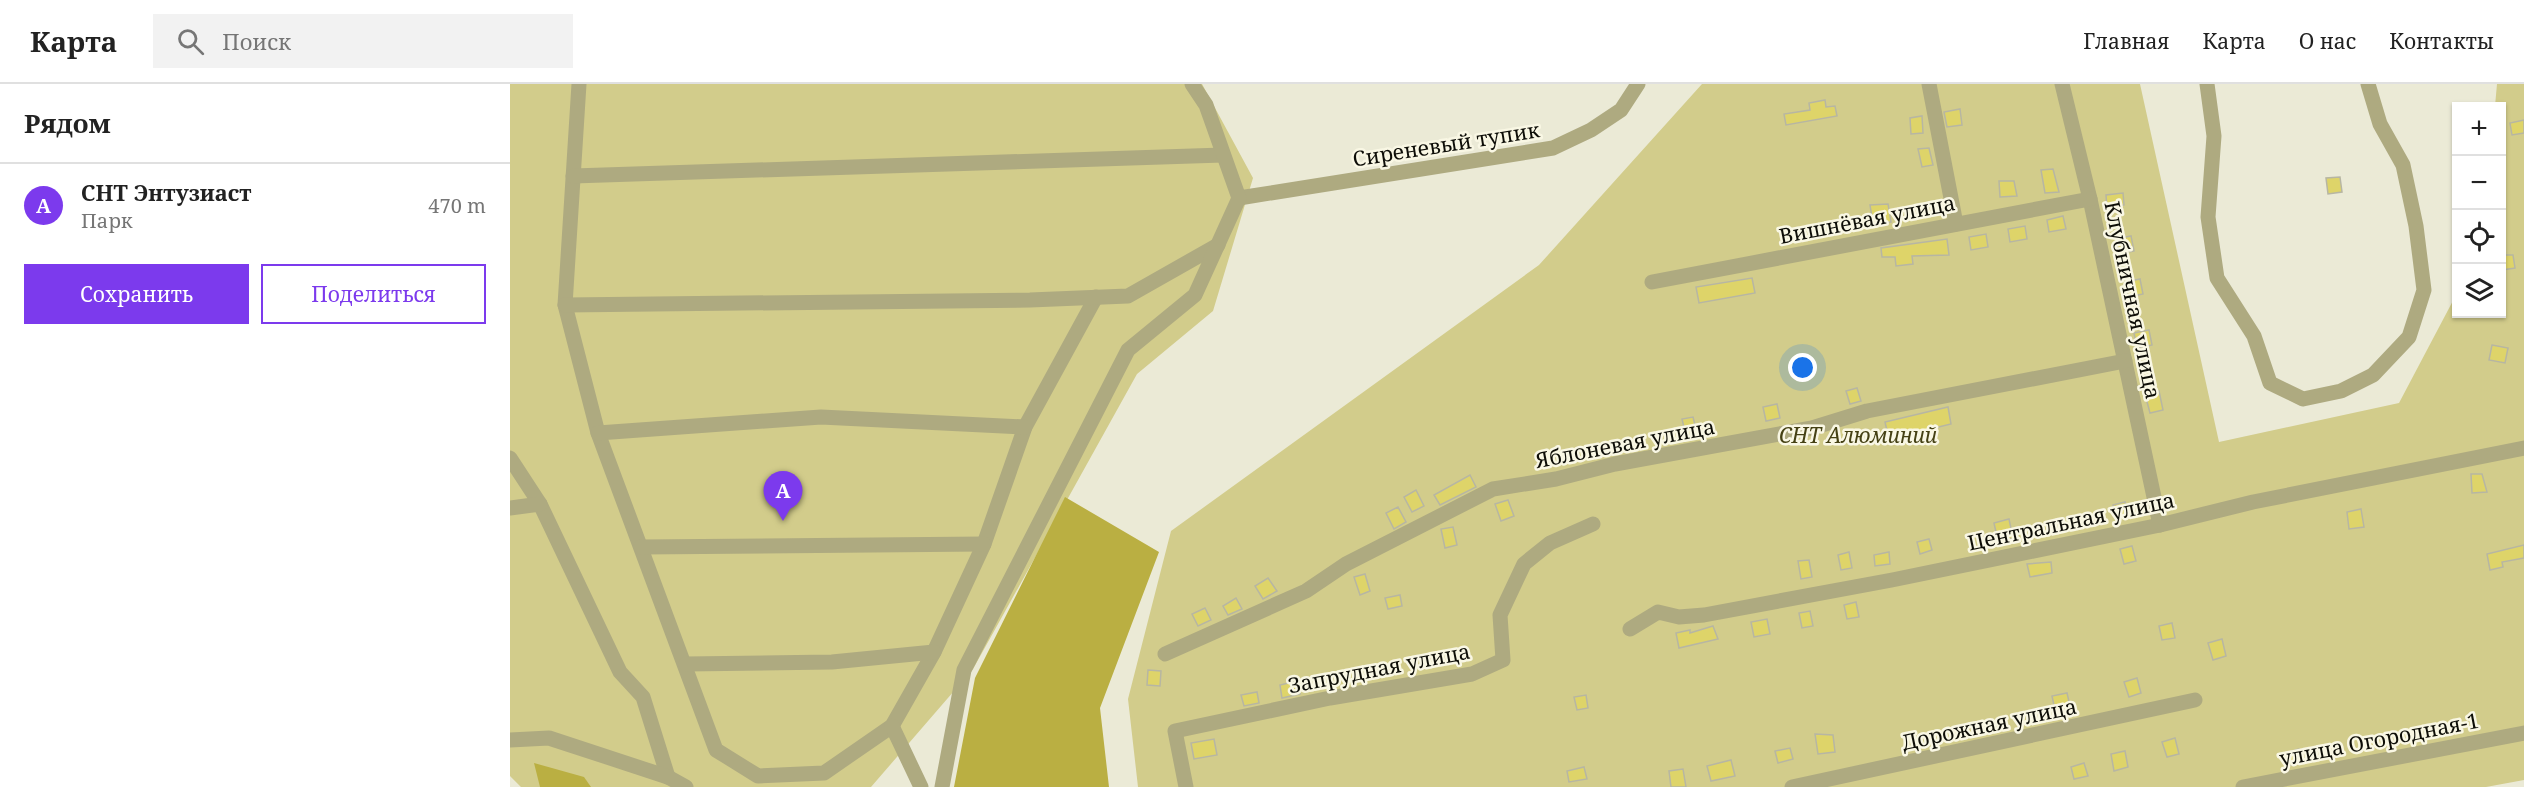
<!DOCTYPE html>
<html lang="ru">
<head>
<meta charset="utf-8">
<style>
  body { margin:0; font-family:"Noto Serif",serif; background:#f2f2f2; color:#222 }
  .controls { position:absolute; right:18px; top:18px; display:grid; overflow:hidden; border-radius:0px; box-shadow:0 2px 4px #0004 }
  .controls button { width:54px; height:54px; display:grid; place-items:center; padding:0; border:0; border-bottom:2px solid #e0e0e0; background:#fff; color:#222; font:30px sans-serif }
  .you { position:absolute; left:1293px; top:284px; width:21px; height:21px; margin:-15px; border:4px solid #fff; border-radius:50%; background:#1a73e8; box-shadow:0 0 0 9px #1a73e833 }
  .badge { display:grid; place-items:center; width:39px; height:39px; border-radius:50%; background:#7c3aed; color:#fff; font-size:20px; font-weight:700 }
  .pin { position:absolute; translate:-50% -50px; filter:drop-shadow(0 2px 3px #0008) }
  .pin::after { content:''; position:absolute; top:32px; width:21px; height:18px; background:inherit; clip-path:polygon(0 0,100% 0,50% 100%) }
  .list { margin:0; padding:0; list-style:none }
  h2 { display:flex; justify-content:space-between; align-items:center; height:78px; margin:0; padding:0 24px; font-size:26px }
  h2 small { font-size:20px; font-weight:400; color:#767676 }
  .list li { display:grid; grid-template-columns:39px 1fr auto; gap:18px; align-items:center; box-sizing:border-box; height:84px; padding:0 24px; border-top:2px solid #e0e0e0 }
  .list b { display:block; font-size:22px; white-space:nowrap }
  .list p { margin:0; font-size:20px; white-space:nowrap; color:#767676 }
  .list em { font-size:20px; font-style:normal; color:#767676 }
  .actions { display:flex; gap:12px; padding:18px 24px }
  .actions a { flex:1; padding:14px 0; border:2px solid #7c3aed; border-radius:0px; text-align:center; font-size:21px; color:#7c3aed }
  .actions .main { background:#7c3aed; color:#fff }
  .icon { flex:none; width:33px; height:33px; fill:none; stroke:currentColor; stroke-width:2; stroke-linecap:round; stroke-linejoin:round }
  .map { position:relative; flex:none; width:2014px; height:703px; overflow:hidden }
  header { display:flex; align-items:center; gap:36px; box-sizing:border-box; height:84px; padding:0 30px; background:#fff; border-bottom:2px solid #e0e0e0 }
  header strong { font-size:28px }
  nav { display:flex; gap:33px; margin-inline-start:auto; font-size:21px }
  .search { width:420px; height:54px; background:#f2f2f2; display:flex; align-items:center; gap:15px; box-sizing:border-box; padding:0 21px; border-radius:0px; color:#767676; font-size:22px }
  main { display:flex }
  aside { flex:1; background:#fff }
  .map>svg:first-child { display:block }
</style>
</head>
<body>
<header>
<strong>Карта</strong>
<div class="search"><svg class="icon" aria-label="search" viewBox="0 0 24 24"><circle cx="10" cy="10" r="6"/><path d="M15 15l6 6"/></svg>Поиск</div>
<nav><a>Главная</a><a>Карта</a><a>О нас</a><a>Контакты</a></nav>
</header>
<main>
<aside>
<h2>Рядом<small></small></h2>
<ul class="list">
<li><span class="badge">A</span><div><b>СНТ Энтузиаст</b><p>Парк</p></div><em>470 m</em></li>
</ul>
<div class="actions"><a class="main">Сохранить</a><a>Поделиться</a></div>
</aside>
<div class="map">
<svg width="2014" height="703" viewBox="0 0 2014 703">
  <rect width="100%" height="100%" fill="#ebead6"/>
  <g fill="#d2cc8b">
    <polygon points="0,0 692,0 743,94 703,227 627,290 463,585 361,703 11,703 0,692"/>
    <polygon points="1192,0 1630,0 1709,358 1889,319 1946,211 1946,230 1992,230 1992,22 1985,22 1987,0 2014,0 2014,696 1976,703 628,703 618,615 661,447 1029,181"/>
  </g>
  <g fill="#baaf42">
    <polygon points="555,413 649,468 590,624 599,703 444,703 465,594"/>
    <polygon points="24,679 74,693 81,703 30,703"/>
  </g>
  <g fill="#ded469" stroke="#b7b6a3" stroke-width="1.5">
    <polygon points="1315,16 1316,23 1325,22 1327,32 1276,41 1274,30 1300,26 1299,19"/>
    <polygon points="1450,25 1452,41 1437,43 1434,28"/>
    <polygon points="1412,32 1413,49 1401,50 1400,34"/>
    <polygon points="2014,36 2014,49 2002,51 2000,39"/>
    <polygon points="1419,64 1423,81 1412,83 1408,65"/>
    <polygon points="1543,85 1549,108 1535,109 1531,86"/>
    <polygon points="1830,93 1832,108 1818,110 1816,94"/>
    <polygon points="1489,97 1504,97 1507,112 1490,113"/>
    <polygon points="1613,109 1614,121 1597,124 1596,111"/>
    <polygon points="1378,120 1381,138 1363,139 1360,121"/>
    <polygon points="1553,132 1556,145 1539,148 1537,136"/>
    <polygon points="1515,142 1517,155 1500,158 1498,145"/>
    <polygon points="1476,150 1478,163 1461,166 1459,153"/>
    <polygon points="1621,152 1624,167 1609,170 1606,155"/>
    <polygon points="1437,155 1439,171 1402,172 1403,180 1386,182 1385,173 1372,173 1371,164"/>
    <polygon points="1992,171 2003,171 2005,184 1992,186"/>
    <polygon points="1242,194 1245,209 1189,219 1186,203"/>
    <polygon points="1630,195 1633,210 1618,213 1615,198"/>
    <polygon points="1639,246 1642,261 1627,264 1624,249"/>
    <polygon points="1982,261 1998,264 1995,279 1979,276"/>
    <polygon points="1347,304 1351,317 1340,320 1336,307"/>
    <polygon points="1649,307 1653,326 1640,329 1635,310"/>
    <polygon points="1267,320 1270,334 1256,337 1253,323"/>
    <polygon points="1438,323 1441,340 1379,355 1375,338"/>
    <polygon points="1183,333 1187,350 1176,352 1172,335"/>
    <polygon points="1961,390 1972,390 1977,408 1962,409"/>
    <polygon points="960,391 966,403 930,421 924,411"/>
    <polygon points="906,406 914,422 902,428 894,413"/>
    <polygon points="998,416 1004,432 991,437 985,420"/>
    <polygon points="1615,418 1618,431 1606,434 1603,421"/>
    <polygon points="888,423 896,438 884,445 876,429"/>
    <polygon points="1851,425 1854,443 1839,445 1837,428"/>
    <polygon points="1499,435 1503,454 1488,457 1484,439"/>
    <polygon points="943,443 947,461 935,464 931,445"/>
    <polygon points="1419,455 1422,466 1410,470 1407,458"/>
    <polygon points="2014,461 2014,474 1992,478 1993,483 1980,486 1977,470"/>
    <polygon points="1622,462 1626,477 1614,480 1610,465"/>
    <polygon points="1339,468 1342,484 1331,486 1328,471"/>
    <polygon points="1379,468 1380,480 1365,482 1364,471"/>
    <polygon points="1299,476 1302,493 1291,495 1288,477"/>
    <polygon points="1541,478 1542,489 1520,493 1517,480"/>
    <polygon points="855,490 860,507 850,511 844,493"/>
    <polygon points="758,494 767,507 753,515 745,502"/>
    <polygon points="890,511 892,522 878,525 875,514"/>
    <polygon points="726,514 732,525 718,531 713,522"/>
    <polygon points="1346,518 1349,533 1337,535 1334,521"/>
    <polygon points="695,524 701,536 688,542 682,530"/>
    <polygon points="1300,527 1303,542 1292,544 1289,529"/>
    <polygon points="1257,535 1260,550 1244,553 1241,538"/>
    <polygon points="1662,539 1665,554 1652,556 1649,542"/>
    <polygon points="1203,542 1208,555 1169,564 1166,549 1180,546 1180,549"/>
    <polygon points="1712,555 1716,572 1703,576 1698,559"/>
    <polygon points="638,586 651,587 650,602 637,601"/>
    <polygon points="1627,594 1631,609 1619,613 1614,598"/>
    <polygon points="787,597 790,610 772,614 770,601"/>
    <polygon points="747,608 749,619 734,622 731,611"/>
    <polygon points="1557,609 1560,622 1545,626 1542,612"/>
    <polygon points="1076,611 1078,624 1067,626 1064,613"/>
    <polygon points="1305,650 1323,651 1325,668 1308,670"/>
    <polygon points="1665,654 1669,670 1657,673 1652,658"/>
    <polygon points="704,655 707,671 684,675 681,659"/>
    <polygon points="1280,664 1283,675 1268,679 1265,667"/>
    <polygon points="1789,665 1793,678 1777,682 1773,670"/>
    <polygon points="1615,667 1618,683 1604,687 1601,670"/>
    <polygon points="1221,676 1225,692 1201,697 1197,682"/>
    <polygon points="1574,679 1578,692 1564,695 1561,683"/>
    <polygon points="1074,683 1077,695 1059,698 1057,687"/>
    <polygon points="1173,685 1176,703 1161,703 1159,687"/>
  </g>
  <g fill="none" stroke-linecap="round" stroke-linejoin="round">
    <g stroke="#aeaa80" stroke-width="15">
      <polyline points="69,0 55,221 88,349 206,666 248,692 314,689 382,642 424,568 474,460 515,343 586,213"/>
      <polyline points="1419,0 1446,140"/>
      <polyline points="1552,0 1580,115 1650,441"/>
      <polyline points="1697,0 1704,52 1698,133 1707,194 1744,252 1760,299 1793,315 1831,307 1863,291 1899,253 1914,206 1906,142 1893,81 1870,40 1858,0"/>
      <polyline points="63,92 713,71"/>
      <polyline points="729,114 1043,64 1081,46 1111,26 1128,0"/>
      <polyline points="1142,198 1580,115"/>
      <polyline points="55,221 520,216 618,212 708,161"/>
      <polyline points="88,349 311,333 515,343"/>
      <polyline points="0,374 30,420 110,588 133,613 158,693"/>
      <polyline points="0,424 30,420"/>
      <polyline points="131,463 474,460"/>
      <polyline points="1120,545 1148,528 1169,533 1194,531 1382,496 1650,441 1743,418 2014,364"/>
      <polyline points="655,570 796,507 836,480 983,405 1046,395 1105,380 1302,344 1357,327 1615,277"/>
      <polyline points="176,580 322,578 424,568"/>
      <polyline points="382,642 411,703"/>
      <polyline points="0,656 39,654 158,693 176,703"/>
      <polyline points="432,703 454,586 618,266 685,211 729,114 696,21 682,0"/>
      <polyline points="676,703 665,647 820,614 962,590 993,576 990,531 1014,480 1040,459 1083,440"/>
      <polyline points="1282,703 1685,616"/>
      <polyline points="1733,703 2014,649"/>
    </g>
  </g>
  <g text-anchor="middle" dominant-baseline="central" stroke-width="5" stroke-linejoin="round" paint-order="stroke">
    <g font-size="21" fill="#0d0d07" stroke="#f9f7e4">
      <text transform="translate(936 60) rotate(-9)">Сиреневый тупик</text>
      <text transform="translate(1357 135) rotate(-11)">Вишнёвая улица</text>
      <text transform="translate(1623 216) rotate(78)">Клубничная улица</text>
      <text transform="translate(1115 359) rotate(-11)">Яблоневая улица</text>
      <text transform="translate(1561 437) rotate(-12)">Центральная улица</text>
      <text transform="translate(869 584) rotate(-11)">Запрудная улица</text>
      <text transform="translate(1479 640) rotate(-12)">Дорожная улица</text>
      <text transform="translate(1869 655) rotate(-11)">улица Огородная-1</text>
    </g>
    <g font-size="21" font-style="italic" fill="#454114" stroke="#f9f7e4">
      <text x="1348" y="351">СНТ Алюминий</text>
    </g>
  </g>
</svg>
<div class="controls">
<button>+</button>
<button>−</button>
<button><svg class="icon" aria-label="locate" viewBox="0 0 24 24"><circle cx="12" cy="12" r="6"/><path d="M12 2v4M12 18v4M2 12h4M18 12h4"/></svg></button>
<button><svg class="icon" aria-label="layers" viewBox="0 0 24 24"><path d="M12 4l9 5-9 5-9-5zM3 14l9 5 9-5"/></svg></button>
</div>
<div class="you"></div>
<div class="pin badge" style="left:273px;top:437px">A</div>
</div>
</main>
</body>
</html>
